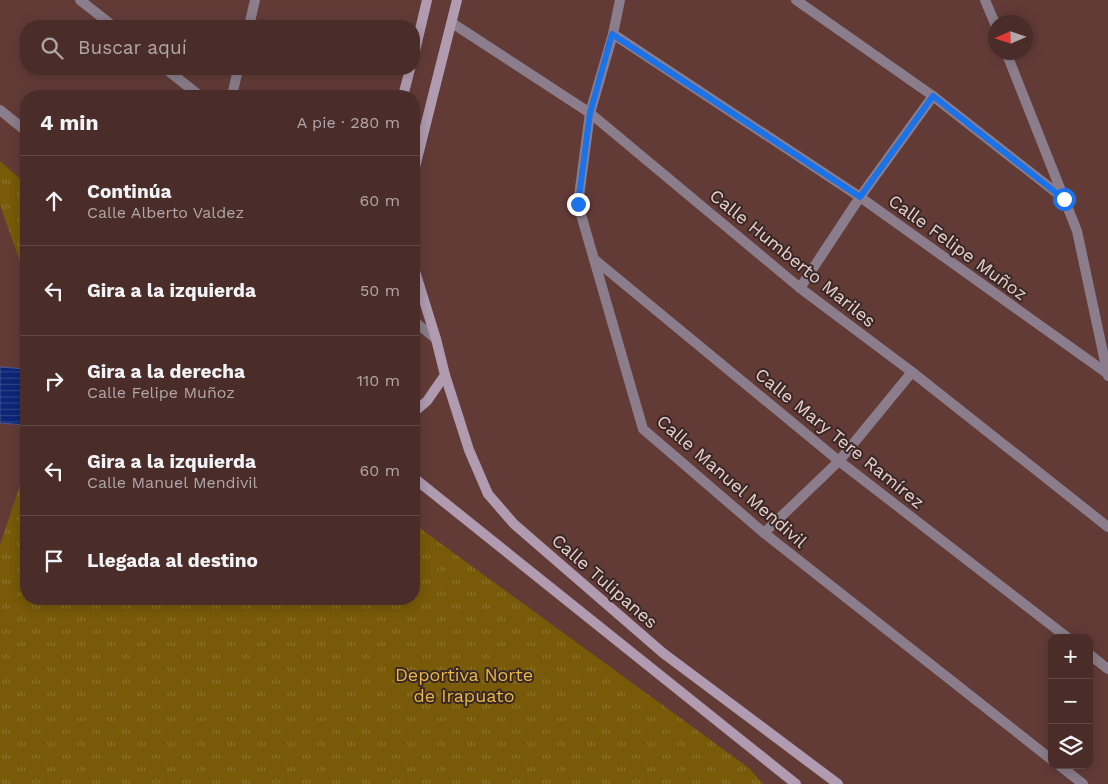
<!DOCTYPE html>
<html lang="es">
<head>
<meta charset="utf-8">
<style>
  body { margin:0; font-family:"Work Sans",sans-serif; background:#513431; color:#f1f3f6 }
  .controls { position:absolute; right:15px; bottom:15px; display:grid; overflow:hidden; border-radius:10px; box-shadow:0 2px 12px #0003 }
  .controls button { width:45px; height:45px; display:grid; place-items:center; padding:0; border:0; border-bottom:1px solid #614846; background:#4a2c29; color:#f1f3f6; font:25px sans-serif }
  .compass { position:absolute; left:988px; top:15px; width:45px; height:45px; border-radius:50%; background:#4a2c29; box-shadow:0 2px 12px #0003; rotate:267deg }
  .stop { position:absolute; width:15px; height:15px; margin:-11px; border:4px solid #1a73e8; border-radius:50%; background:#fff }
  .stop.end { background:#1a73e8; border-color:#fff; box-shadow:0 1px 5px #0008 }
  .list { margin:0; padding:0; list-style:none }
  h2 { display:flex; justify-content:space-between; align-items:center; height:65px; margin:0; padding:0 20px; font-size:21px }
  h2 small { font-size:16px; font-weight:400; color:#b2a7a8 }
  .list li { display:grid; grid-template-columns:32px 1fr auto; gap:15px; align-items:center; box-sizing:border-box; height:90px; padding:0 20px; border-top:1px solid #614846 }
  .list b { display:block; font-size:19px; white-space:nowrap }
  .list p { margin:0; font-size:16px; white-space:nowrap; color:#b2a7a8 }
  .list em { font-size:16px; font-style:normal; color:#b2a7a8 }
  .icon { flex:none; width:28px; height:28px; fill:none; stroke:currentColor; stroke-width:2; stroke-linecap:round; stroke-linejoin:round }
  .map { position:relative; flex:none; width:1108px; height:784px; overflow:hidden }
  .search { position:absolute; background:#4a2c29; box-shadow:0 2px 12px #0003; left:20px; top:20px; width:400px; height:55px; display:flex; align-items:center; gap:12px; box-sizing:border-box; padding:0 18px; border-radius:20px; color:#b2a7a8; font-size:19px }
  .panel { position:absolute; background:#4a2c29; box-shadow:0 2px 12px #0003; left:20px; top:90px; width:400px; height:515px; border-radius:20px }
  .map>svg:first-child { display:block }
</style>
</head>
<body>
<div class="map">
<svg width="1108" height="784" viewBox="0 0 1108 784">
  <defs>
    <pattern id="grass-tufts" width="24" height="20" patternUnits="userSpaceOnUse" patternTransform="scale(1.25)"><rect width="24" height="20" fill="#785a08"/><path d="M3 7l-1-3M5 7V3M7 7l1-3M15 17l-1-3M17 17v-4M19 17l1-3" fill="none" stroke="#8b712b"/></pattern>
    <pattern id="water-rules" width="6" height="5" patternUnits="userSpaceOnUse" patternTransform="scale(1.25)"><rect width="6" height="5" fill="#0c2577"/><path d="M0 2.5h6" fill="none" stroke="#2f4489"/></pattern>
  </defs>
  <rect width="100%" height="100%" fill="#623b37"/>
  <g fill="url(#grass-tufts)">
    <polygon points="0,161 26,184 26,278 0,205"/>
    <polygon points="26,467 26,599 414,599 414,524 749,768 763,784 0,784 0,545"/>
  </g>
  <polygon fill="url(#water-rules)" stroke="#4e5890" points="0,367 26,369 26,425 0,423"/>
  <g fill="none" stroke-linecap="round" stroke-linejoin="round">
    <g stroke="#8b7d8b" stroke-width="10">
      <polyline points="80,0 113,26"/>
      <polyline points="620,0 613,34 590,113 578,204 643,429 764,533 1052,760"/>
      <polyline points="796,0 933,96 1062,197"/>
      <polyline points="985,0 996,26"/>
      <polyline points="452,23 590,113 800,288 912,372 1108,527"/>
      <polyline points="249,26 255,0"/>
      <polyline points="613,34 860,197 1108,374"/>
      <polyline points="1006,52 1077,231 1108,376"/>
      <polyline points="166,69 200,96"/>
      <polyline points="232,96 238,69"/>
      <polyline points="594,259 839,461 1068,638"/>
      <polyline points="800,288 860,197 933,96"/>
      <polyline points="764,533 839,461 912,372"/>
      <polyline points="1089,654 1108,669"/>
      <polyline points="1059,765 1083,784"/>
    </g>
    <g stroke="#8b7d8b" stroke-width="10">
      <polyline points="0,110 26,131"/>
      <polyline points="414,321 436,339"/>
    </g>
    <g stroke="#b09bb0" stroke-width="10">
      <polyline points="414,55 427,0"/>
      <polyline points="403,96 410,69"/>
      <polyline points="414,171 457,0"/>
      <polyline points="414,268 436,339 445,375 469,450 488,494 514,524 663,653 838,784"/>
      <polyline points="414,412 427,401 445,375"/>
      <polyline points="414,478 796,784"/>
    </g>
  </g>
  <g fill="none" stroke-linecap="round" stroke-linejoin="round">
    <polyline stroke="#1a73e8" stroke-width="6" points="578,204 590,113 612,34 860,197 933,96 1064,199"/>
  </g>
  <g text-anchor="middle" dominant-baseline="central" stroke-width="4" stroke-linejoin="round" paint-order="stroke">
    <g font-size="18" fill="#e8cfcc" stroke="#3a2826">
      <text transform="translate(958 247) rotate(36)">Calle Felipe Muñoz</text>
      <text transform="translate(793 258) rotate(39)">Calle Humberto Mariles</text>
      <text transform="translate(840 438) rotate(39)">Calle Mary Tere Ramírez</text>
      <text transform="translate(732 481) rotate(41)">Calle Manuel Mendivil</text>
      <text transform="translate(605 581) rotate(41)">Calle Tulipanes</text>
    </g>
    <g font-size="18" fill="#e8b847" stroke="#3a2826">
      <text x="464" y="674">Deportiva Norte<tspan x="464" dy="21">de Irapuato</tspan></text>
    </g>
  </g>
</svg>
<div class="controls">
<button>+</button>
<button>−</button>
<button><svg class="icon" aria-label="layers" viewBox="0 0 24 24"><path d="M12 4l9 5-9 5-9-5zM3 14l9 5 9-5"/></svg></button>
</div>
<svg class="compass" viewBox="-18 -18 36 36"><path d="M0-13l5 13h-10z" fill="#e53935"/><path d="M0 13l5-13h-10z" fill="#b2a7a8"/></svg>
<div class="stop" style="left:1064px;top:199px"></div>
<div class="stop end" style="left:578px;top:204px"></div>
<div class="search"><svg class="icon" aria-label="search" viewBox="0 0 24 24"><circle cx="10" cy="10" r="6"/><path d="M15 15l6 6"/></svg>Buscar aquí</div>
<section class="panel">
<h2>4 min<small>A pie · 280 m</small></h2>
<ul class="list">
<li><svg class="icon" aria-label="ahead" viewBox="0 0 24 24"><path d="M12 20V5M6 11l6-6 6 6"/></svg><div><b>Continúa</b><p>Calle Alberto Valdez</p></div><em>60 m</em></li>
<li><svg class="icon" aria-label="left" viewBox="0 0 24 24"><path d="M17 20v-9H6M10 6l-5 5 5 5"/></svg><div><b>Gira a la izquierda</b></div><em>50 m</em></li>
<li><svg class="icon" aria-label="right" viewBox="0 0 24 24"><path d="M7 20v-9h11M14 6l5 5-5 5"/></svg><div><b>Gira a la derecha</b><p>Calle Felipe Muñoz</p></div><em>110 m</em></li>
<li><svg class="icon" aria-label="left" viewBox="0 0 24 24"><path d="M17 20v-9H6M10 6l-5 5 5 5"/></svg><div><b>Gira a la izquierda</b><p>Calle Manuel Mendivil</p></div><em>60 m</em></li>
<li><svg class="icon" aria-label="arrive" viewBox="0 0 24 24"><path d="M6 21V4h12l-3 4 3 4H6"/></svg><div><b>Llegada al destino</b></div></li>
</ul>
</section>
</div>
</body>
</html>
